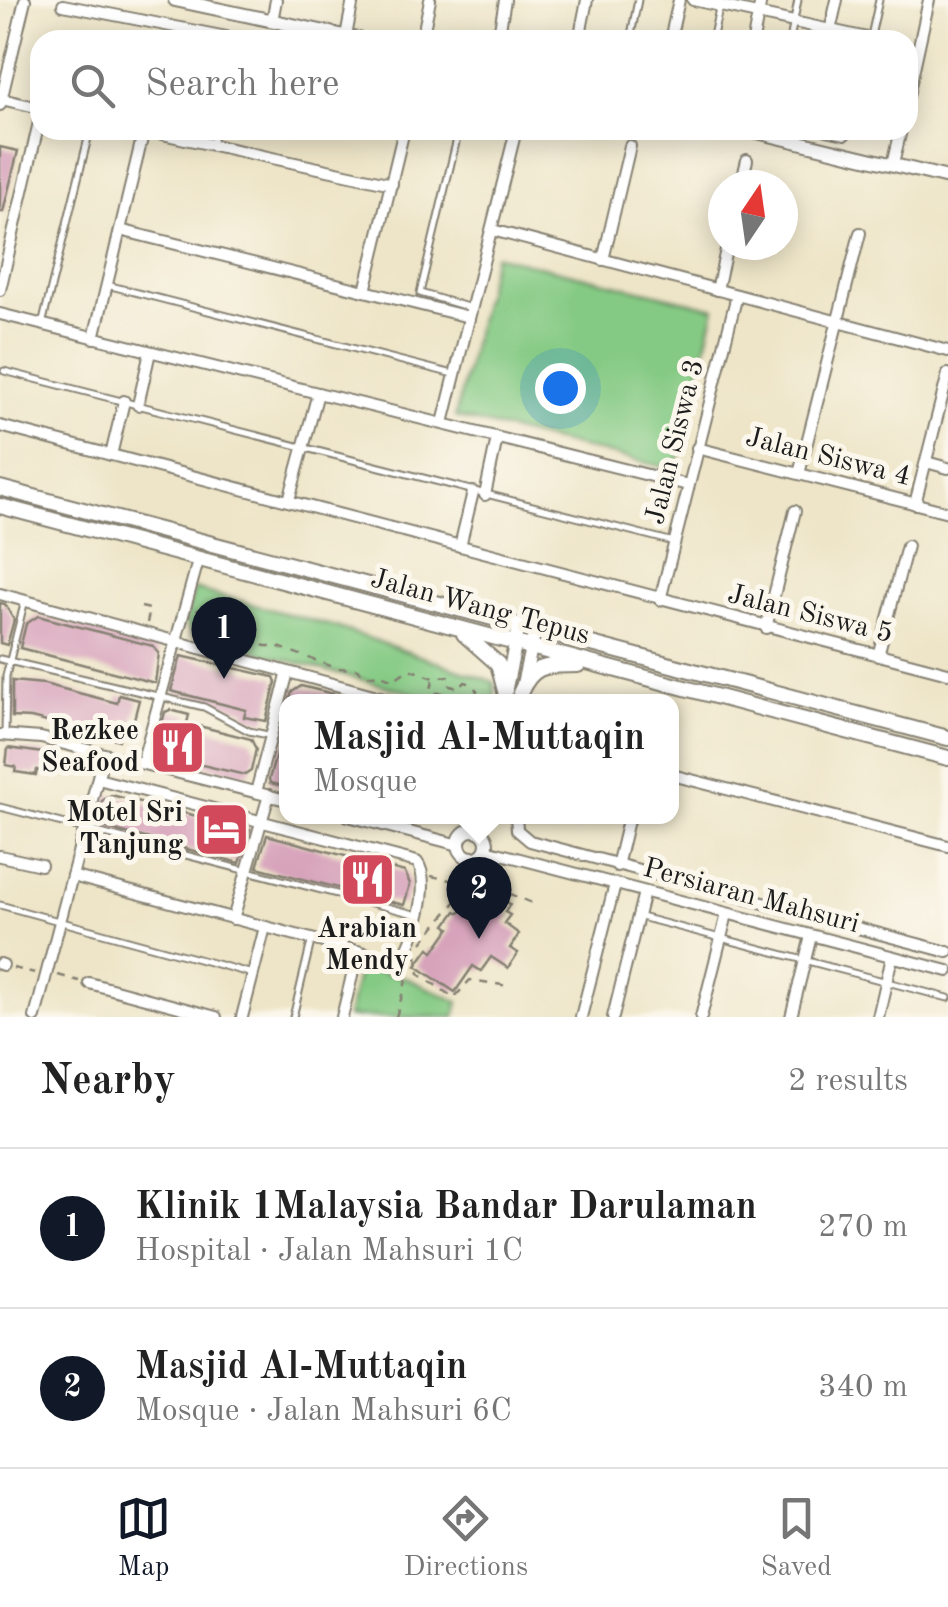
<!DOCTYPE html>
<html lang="en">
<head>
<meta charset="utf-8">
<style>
  body { margin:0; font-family:"Old Standard TT",serif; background:#f2f2f2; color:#222 }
  .compass { position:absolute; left:708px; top:170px; width:90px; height:90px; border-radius:50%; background:#fff; box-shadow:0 5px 25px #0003; rotate:13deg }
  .you { position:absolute; left:560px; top:388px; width:35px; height:35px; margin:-25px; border:8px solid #fff; border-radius:50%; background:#1a73e8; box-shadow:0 0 0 15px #1a73e833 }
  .badge { display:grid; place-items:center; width:65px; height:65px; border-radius:50%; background:#111827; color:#fff; font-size:32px; font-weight:700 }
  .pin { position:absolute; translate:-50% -82px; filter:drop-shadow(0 2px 5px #0008) }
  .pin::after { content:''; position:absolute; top:52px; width:35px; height:30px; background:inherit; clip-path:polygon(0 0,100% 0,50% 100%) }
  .popup { position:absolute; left:279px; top:694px; width:400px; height:130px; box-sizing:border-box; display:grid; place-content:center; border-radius:20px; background:#fff; filter:drop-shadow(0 2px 8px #0005); font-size:32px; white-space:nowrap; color:#767676 }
  .popup b { font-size:38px; color:#222 }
  .popup::after { content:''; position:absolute; left:50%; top:100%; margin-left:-20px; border:20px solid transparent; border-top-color:#fff }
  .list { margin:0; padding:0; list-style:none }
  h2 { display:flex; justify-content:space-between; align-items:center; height:130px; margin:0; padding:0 40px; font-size:42px }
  h2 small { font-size:32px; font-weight:400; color:#767676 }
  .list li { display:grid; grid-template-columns:65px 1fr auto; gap:30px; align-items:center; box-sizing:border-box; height:160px; padding:0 40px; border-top:2px solid #e0e0e0 }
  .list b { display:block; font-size:38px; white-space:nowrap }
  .list p { margin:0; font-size:32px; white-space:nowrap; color:#767676 }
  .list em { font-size:32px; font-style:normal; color:#767676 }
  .icon { flex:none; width:55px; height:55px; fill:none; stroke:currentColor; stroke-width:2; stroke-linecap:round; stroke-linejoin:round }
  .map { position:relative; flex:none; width:948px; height:1017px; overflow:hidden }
  .search { position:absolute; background:#fff; box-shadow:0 5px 25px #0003; left:30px; right:30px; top:30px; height:110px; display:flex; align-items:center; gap:25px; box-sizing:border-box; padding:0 35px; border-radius:30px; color:#767676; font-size:38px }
  .sheet { height:450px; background:#fff }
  nav { display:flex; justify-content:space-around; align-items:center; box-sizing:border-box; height:140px; border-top:2px solid #e0e0e0; background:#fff; font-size:28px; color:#767676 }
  nav a { display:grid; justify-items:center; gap:5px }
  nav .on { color:#111827 }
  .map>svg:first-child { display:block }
</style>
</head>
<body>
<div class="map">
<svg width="948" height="1017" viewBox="0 0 948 1017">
  <rect width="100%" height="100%" fill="#fbf7ec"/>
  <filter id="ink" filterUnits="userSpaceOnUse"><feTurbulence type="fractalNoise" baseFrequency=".01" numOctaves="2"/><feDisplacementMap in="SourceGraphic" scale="20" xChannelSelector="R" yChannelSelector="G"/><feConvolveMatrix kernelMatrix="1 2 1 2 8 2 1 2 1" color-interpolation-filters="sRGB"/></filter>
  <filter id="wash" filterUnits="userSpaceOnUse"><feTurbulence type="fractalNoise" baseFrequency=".0048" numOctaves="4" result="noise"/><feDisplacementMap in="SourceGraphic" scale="40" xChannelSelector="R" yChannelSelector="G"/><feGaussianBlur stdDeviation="2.25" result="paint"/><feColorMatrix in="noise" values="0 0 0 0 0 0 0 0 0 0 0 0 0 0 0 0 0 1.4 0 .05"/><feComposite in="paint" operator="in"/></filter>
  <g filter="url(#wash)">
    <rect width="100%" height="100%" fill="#eee5c8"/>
    <g fill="#85ca84" stroke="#507350" stroke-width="2.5">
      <polygon points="494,255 715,308 676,470 455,417"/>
      <polygon points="194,589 336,627 494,682 495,701 442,701 192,635 185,623"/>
      <polygon points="359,967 406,978 459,1002 455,1017 347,1017"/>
    </g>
    <g id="blocks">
      <g fill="#d7a3bb">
        <polygon points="0,147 18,151 3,212 0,212"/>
        <polygon points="0,603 5,604 14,620 7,645 0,643"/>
        <polygon points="38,616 153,646 159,653 155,683 20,648 26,624"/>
        <polygon points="181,656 274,677 276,682 266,721 244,717 246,710 171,691"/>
        <polygon points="12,681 44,684 117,703 119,695 139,700 133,723 123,721 119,740 31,718 12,717"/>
        <polygon points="301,686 350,698 350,702 289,702 292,692"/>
        <polygon points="170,710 189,715 187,723 251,739 256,749 251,771 245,775 159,755 156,746 165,712"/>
        <polygon points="281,738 286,740 286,787 270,783 269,779"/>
        <polygon points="8,748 50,754 48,772 37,770 36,775 15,772 16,767 6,765"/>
        <polygon points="111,795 250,829 240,863 96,825 102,801"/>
        <polygon points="267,835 405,872 410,884 404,905 257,867"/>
        <polygon points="491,891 510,904 505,912 510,915 504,923 519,934 510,948 518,953 508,968 491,957 481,971 473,966 455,992 416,966 429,948 433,952 450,928 446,925 456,911 460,913 477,892 486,898"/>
      </g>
    </g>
  </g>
  <g filter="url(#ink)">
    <use href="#blocks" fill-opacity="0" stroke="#858072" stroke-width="2.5"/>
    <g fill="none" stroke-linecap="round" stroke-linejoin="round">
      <defs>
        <g id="service">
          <polyline points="871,36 879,0"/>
          <polyline points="630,40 638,0"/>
          <polyline points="712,40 721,0"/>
          <polyline points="790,40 798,0"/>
          <polyline points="459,130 420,293 471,308"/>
          <polyline points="212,145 215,130"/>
          <polyline points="107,285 453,374"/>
          <polyline points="42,325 90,130"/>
          <polyline points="4,371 674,542"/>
          <polyline points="0,659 204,707 249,731 268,735"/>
          <polyline points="5,734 6,676 25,600"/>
          <polyline points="0,807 418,915"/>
          <polyline points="394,817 394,816"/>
          <polyline points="0,905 253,974"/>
          <polyline points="637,916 948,998"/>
          <polyline points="293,1017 311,942"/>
        </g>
        <g id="minor">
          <polyline points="693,0 876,40"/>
          <polyline points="63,5 242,40"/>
          <polyline points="272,21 276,0"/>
          <polyline points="346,36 353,0"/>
          <polyline points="422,40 430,0"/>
          <polyline points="498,40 505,0"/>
          <polyline points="579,40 587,0"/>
          <polyline points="670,40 679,0"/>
          <polyline points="753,40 761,0"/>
          <polyline points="828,40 837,0"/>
          <polyline points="908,96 929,0"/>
          <polyline points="1,99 40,108"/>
          <polyline points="0,105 25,0"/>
          <polyline points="144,130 392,184"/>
          <polyline points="827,130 845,134"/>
          <polyline points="893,164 901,130"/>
          <polyline points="741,185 747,160"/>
          <polyline points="120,230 469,317"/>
          <polyline points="492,230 948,351"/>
          <polyline points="603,260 630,146"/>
          <polyline points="0,290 40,118"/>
          <polyline points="717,290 727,245"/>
          <polyline points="365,291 404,130"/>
          <polyline points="0,314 688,485"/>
          <polyline points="94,338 144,130"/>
          <polyline points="138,405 150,352"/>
          <polyline points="443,423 516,130"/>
          <polyline points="0,426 948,673"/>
          <polyline points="697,448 948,512"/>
          <polyline points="111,455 124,401"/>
          <polyline points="926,462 948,468"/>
          <polyline points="799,474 860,233"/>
          <polyline points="485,495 497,438"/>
          <polyline points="289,500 318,393"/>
          <polyline points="915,504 948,374"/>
          <polyline points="460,546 473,492"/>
          <polyline points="0,594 399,702"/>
          <polyline points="660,600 737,295"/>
          <polyline points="766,628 795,511"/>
          <polyline points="878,656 907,546"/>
          <polyline points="0,735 41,738 286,800"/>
          <polyline points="142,763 198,561"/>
          <polyline points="672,775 948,846"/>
          <polyline points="256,792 288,672"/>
          <polyline points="348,816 459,845"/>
          <polyline points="516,816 517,830 530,841 948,952"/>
          <polyline points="486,850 948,971"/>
          <polyline points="0,856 41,865"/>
          <polyline points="617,866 629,816"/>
          <path d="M 72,876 L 391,960 L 400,961 C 415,943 432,881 417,862 L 98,779"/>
          <polyline points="233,919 269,795"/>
          <polyline points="0,964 3,965"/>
          <polyline points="89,983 216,1017"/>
          <polyline points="35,1017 104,754"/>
          <polyline points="242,1017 265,927"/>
          <polyline points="342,1017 358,951"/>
          <polyline points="581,1017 615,884"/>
          <polyline points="613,1017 644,892"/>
          <polyline points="701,1017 727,914"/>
          <polyline points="791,1017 811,936"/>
          <polyline points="878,1017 892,957"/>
        </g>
        <g id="tertiary">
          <polyline points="175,0 363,40"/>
          <polyline points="749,130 948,178"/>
          <polyline points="503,702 519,626"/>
          <polyline points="519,702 535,630"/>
          <circle cx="473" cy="844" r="14"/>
        </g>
        <g id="secondary">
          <polyline points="0,488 948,738"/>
          <polyline points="0,506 948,758"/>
          <polyline points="464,634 498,664 505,691"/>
          <path d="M 520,693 C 534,662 547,666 578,665"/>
        </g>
      </defs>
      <use href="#service" stroke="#858072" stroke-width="9"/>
      <use href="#minor" stroke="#858072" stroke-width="14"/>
      <use href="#tertiary" stroke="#858072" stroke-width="16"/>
      <use href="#secondary" stroke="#858072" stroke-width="18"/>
      <g stroke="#858072" stroke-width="2.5" stroke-dasharray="8 8" stroke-linecap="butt">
        <polyline points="141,607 150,609 147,623"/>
        <path d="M 197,609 L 216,633 L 225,632 C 237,641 260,647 276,646 L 336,668 L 358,669 L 365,676 L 379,674 L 393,680 L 409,669 L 434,678 L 449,676 L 450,686 L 460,688 L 465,682 L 472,684 L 477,691 L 474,702"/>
        <polyline points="433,680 431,690 434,693 444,693 460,702"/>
        <polyline points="431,876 503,891 532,903"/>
        <polyline points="485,885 491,864"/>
        <polyline points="422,943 468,886"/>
        <polyline points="417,955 419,974 454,998 470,980 509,986"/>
        <polyline points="13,968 35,973"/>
        <polyline points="58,975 79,981"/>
        <polyline points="396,1017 406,981 403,972"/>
      </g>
      <use href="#service" stroke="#fff" stroke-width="5"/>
      <use href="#minor" stroke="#fff" stroke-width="10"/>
      <use href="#tertiary" stroke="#fff" stroke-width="12"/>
      <use href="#secondary" stroke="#fff" stroke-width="14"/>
    </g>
  </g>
  <defs>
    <symbol id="restaurant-square" viewBox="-11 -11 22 22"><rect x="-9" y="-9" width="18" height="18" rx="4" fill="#d1495b" stroke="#fbf7ec"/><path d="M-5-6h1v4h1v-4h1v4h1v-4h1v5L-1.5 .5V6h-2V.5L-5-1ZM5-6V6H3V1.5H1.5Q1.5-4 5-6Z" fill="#fff"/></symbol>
    <symbol id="hotel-square" viewBox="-11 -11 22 22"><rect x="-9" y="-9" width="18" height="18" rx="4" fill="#d1495b" stroke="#fbf7ec"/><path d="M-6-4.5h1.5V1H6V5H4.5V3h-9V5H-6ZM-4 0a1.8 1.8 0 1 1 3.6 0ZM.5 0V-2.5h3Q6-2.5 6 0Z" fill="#fff"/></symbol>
  </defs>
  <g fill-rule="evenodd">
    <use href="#restaurant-square" x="146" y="716" width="63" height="63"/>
    <use href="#hotel-square" x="190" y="798" width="63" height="63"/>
    <use href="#restaurant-square" x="336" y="848" width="63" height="63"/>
  </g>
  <g text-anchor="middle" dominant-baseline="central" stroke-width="10" stroke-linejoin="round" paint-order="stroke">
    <g font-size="28" fill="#1c1c1c" stroke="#fbf7ec">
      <text transform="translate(676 442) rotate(-76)">Jalan Siswa 3</text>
      <text transform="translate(828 458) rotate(14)">Jalan Siswa 4</text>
      <text transform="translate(480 608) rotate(15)">Jalan Wang Tepus</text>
      <text transform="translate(810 615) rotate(14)">Jalan Siswa 5</text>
      <text transform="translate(751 897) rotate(15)">Persiaran Mahsuri</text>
    </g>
    <g font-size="28" font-weight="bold" fill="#1c1c1c" stroke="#fbf7ec" text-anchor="end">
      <text x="139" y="732">Rezkee<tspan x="139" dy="32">Seafood</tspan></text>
      <text x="183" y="814">Motel Sri<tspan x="183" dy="32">Tanjung</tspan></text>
      <text x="367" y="930" text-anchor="middle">Arabian<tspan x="367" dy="32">Mendy</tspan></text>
    </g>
  </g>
</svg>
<svg class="compass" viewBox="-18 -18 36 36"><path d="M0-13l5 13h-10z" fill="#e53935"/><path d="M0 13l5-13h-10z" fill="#767676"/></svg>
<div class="you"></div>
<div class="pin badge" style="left:224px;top:679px">1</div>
<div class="pin badge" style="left:479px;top:939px">2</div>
<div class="popup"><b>Masjid Al-Muttaqin</b>Mosque</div>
<div class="search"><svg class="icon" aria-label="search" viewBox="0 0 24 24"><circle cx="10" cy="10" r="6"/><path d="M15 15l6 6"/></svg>Search here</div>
</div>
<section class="sheet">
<h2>Nearby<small>2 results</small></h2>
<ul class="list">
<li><span class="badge">1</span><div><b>Klinik 1Malaysia Bandar Darulaman</b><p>Hospital · Jalan Mahsuri 1C</p></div><em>270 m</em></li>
<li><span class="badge">2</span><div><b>Masjid Al-Muttaqin</b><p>Mosque · Jalan Mahsuri 6C</p></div><em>340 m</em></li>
</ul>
</section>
<nav>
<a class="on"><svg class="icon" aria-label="map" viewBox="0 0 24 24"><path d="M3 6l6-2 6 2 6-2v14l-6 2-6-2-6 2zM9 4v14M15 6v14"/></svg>Map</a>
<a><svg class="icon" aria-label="directions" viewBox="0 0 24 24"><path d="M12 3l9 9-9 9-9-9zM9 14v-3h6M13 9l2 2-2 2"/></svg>Directions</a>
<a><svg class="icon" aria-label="saved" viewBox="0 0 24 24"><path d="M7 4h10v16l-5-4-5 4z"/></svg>Saved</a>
</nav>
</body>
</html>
